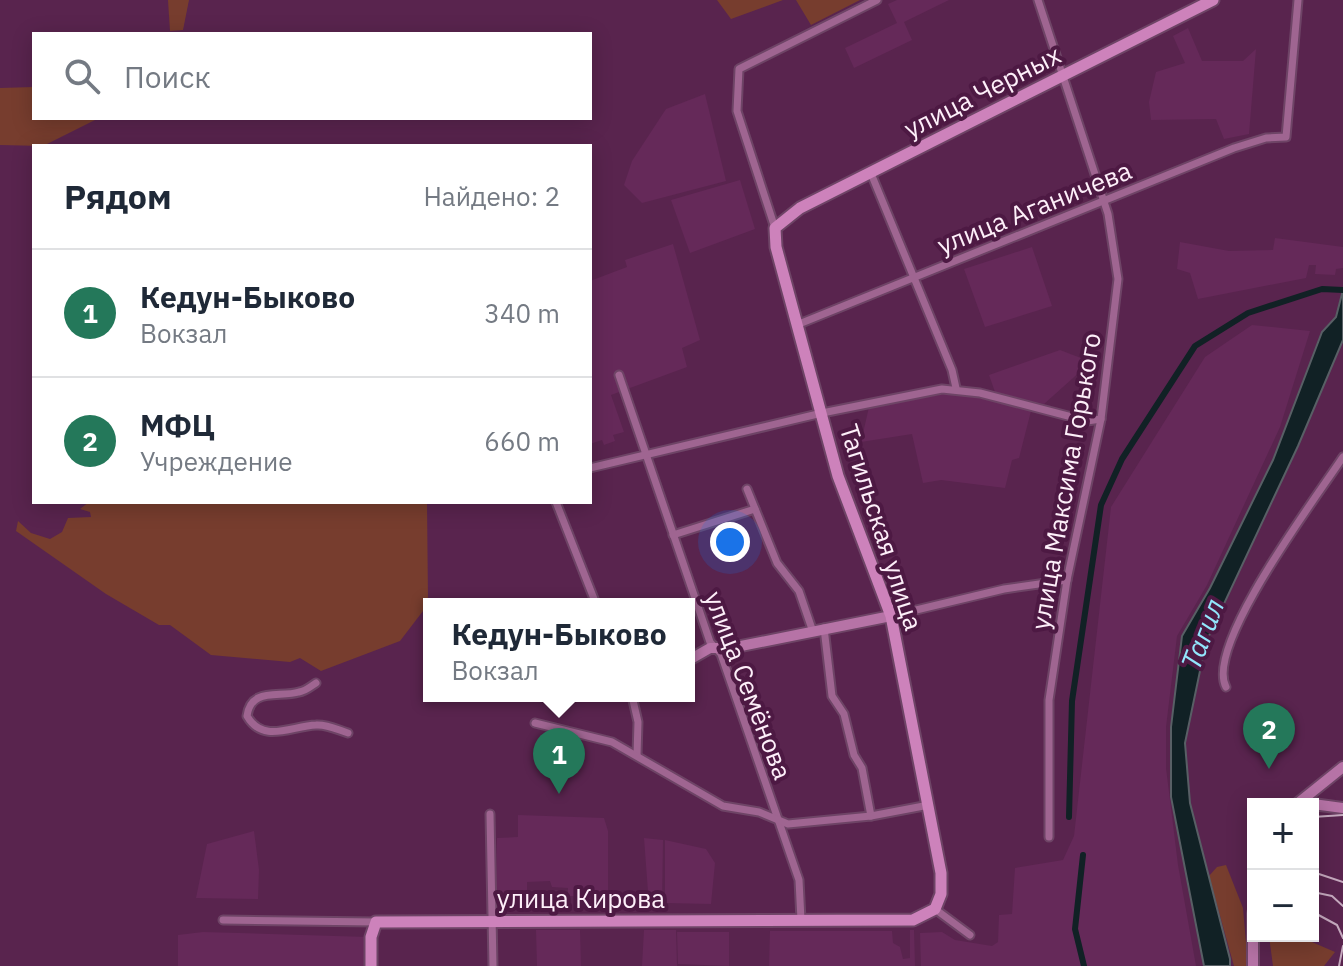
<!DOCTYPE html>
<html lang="ru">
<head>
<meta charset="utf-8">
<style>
  body { margin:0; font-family:"IBM Plex Sans",sans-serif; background:#f2f2f3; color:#1f2937 }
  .controls { position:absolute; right:24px; bottom:24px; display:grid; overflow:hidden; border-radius:0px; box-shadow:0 4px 20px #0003 }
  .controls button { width:72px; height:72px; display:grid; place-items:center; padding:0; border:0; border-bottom:2px solid #e0e1e3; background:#fff; color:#1f2937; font:40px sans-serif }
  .you { position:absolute; left:730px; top:542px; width:28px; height:28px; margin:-20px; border:6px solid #fff; border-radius:50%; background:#1a73e8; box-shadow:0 0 0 12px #1a73e833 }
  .badge { display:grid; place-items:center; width:52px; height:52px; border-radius:50%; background:#24785a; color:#fff; font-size:26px; font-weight:700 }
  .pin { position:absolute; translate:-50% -66px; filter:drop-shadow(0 2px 4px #0008) }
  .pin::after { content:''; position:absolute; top:42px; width:28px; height:24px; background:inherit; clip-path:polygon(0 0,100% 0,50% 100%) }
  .popup { position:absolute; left:423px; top:598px; width:272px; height:104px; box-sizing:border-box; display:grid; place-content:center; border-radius:0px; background:#fff; filter:drop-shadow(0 2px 6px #0005); font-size:26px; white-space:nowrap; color:#747a83 }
  .popup b { font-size:30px; color:#1f2937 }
  .popup::after { content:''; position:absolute; left:50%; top:100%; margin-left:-16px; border:16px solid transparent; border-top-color:#fff }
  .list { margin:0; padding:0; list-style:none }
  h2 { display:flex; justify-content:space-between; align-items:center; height:104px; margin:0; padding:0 32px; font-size:34px }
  h2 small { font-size:26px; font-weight:400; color:#747a83 }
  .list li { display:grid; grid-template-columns:52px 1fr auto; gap:24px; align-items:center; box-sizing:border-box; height:128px; padding:0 32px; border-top:2px solid #e0e1e3 }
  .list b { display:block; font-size:30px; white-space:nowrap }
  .list p { margin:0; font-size:26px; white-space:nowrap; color:#747a83 }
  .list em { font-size:26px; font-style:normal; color:#747a83 }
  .icon { flex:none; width:44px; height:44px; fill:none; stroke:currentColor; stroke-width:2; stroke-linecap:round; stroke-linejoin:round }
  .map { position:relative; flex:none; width:1343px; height:966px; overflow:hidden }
  .search { position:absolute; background:#fff; box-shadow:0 4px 20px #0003; left:32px; top:32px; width:560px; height:88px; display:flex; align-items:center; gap:20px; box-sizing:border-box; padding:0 28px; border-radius:0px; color:#747a83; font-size:30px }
  .panel { position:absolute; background:#fff; box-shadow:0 4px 20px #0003; left:32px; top:144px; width:560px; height:360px; border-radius:0px }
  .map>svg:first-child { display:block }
</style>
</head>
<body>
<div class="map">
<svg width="1343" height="966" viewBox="0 0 1343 966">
  <rect width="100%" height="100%" fill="#59244e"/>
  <g fill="#652959">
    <polygon points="897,0 949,0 904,22 912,40 854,68 845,48 897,23 888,4"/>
    <polygon points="1188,28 1202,61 1243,61 1256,49 1249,134 1224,139 1216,119 1151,120 1149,102 1156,72 1185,63 1173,36"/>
    <polygon points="705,94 726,181 642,203 624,185 632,161 666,109"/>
    <polygon points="740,180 755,229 690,253 671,200"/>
    <polygon points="1275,238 1343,247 1343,268 1336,269 1335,275 1315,274 1316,265 1309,265 1306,278 1198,299 1190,273 1177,269 1180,242 1229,251 1273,250"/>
    <polygon points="673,244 700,340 682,348 687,367 611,395 624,432 613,435 615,441 604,445 602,440 590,444 590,281 627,267 625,260"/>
    <polygon points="1032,247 1052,306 985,327 964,269"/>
    <polygon points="1252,325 1310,331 1280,427 1207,585 1177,636 1166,727 1166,768 1178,865 1196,966 921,966 920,933 942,932 955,940 992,946 998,942 999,915 1012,914 1015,868 1063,860 1074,836 1111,507 1205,357"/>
    <polygon points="1060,350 1086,360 1083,369 1044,404 995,392 989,375"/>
    <polygon points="957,392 1031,411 1019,458 1012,460 1005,488 941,480 923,483 912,434 861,442 869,407"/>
    <polygon points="518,815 604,818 608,831 608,908 586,909 588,896 568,896 568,888 552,887 550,881 527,882 527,906 496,905 497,838 518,837"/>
    <polygon points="254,831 259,870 258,899 196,898 207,844"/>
    <polygon points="644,838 663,840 662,905 649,905"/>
    <polygon points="665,840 706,849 715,863 711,904 665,903"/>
    <polygon points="536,930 580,930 581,966 537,966"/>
    <polygon points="644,930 676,930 677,966 642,966"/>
    <polygon points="910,930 914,930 915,966 769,966 770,931 892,931 893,943 900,947 903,959 910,958"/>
    <polygon points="203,932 368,937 367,966 178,966 178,935"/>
    <polygon points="677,932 729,932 729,966 678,964"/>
  </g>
  <g fill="#773d2e">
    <polygon points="168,0 189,0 183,30 170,31"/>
    <polygon points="717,0 783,0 731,19"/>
    <polygon points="796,0 860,0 811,25"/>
    <polygon points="34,87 34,118 99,118 43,146 0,145 0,88"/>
    <polygon points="89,502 427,502 428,599 423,611 400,641 321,671 300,658 290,662 211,655 170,625 159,625 106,594 16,531 18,521 31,533 50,539 62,532 68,518 91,517 90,512 80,509"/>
    <polygon points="1226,865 1243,908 1248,966 1234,966 1209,876 1217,867"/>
    <polygon points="1269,936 1298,936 1335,952 1324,966 1273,966"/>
  </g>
  <polygon fill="#112125" stroke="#585f65" stroke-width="2" points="1343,290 1343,340 1298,446 1206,642 1185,743 1190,803 1230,959 1230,966 1204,966 1171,797 1171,727 1182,636 1210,588 1273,460 1322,332 1336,317"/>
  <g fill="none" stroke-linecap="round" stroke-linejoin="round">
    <g stroke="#112125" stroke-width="6">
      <polyline points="1069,817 1072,701 1101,505 1122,459 1195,346 1248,313 1322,289 1343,290"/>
      <polyline points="1083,855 1075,929 1084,966"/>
    </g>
    <defs>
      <g id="street">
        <polyline points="1038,0 1108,214 1118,279 1101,419 1067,580 1049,700 1049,837"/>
        <polyline points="870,171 952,370 956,388"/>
        <polyline points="775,228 737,111 739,69 877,0"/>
        <polyline points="799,324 1234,148 1266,138 1286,137 1298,0"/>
        <polyline points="619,375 710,642 721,654 799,880 801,920"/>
        <polyline points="590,468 822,413 942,389 980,393 1087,421 1101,419"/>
        <polyline points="747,489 777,563 799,591 812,629"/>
        <polyline points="556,502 596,604"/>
        <polyline points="673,535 755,509"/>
        <polyline points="891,616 1004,589 1067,580"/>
        <polyline points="824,628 832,696 844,714 854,755 862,768 871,816"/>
        <path d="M 316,683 C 311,686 306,691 299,692 C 279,698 251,687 247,716 C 263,744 291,726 316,725 C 327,724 338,730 348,733"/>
        <path d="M 1226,687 C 1204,646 1318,495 1343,457"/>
        <polyline points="632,696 638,722 637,755"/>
        <polyline points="535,723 612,742 723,806 759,812 788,824 871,816 929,805"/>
        <polyline points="490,814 493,966"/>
        <polyline points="935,909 970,935"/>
        <polyline points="223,920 376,922"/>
      </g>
      <g id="secondary">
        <polyline points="689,660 710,648 731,648 891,616"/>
        <polyline points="1297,804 1343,767"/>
        <polyline points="1313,804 1343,808"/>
        <polyline points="1253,913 1253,966"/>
      </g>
      <polyline id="primary" points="371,966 371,937 376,922 913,920 935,909 941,894 941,873 891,616 838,476 776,247 775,228 800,208 1213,0"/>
    </defs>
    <use href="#street" stroke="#6e4466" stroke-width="11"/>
    <use href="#secondary" stroke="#6e4466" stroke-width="14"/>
    <use href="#primary" stroke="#6e4466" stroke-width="15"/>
    <use href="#street" stroke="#9f6591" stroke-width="7"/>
    <use href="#secondary" stroke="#b673a6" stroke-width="10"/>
    <use href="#primary" stroke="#cd82bb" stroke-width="11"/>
    <g stroke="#c5a9be" stroke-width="2">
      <polyline points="1313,817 1343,815"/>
      <polyline points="1313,872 1343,882"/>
      <polyline points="1313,892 1332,896 1343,906"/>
      <polyline points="1313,912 1337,925 1343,938"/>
      <polyline points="1339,966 1343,946"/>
    </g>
  </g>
  <g text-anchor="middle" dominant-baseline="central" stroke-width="8" stroke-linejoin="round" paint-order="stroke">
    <g font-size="26" fill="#fdeff9" stroke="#4d1943">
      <text transform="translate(982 91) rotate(-27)">улица Черных</text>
      <text transform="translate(1034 207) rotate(-22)">улица Аганичева</text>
      <text transform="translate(1065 481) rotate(-80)">улица Максима Горького</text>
      <text transform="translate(882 527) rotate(72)">Тагильская улица</text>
      <text transform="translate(749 685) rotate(69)">улица Семёнова</text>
      <text x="581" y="898">улица Кирова</text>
    </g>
    <g font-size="28" font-style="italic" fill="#92e6fc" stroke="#4d1943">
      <text transform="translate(1202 634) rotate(-69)">Тагил</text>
    </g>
  </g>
</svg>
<div class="controls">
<button>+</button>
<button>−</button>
</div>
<div class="you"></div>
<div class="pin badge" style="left:559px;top:794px">1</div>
<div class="popup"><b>Кедун-Быково</b>Вокзал</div>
<div class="pin badge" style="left:1269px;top:769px">2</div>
<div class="search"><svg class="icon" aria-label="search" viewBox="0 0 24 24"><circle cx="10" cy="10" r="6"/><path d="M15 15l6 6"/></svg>Поиск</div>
<section class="panel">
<h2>Рядом<small>Найдено: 2</small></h2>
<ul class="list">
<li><span class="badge">1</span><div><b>Кедун-Быково</b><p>Вокзал</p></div><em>340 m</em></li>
<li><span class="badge">2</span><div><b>МФЦ</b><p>Учреждение</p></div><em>660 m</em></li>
</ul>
</section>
</div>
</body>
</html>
